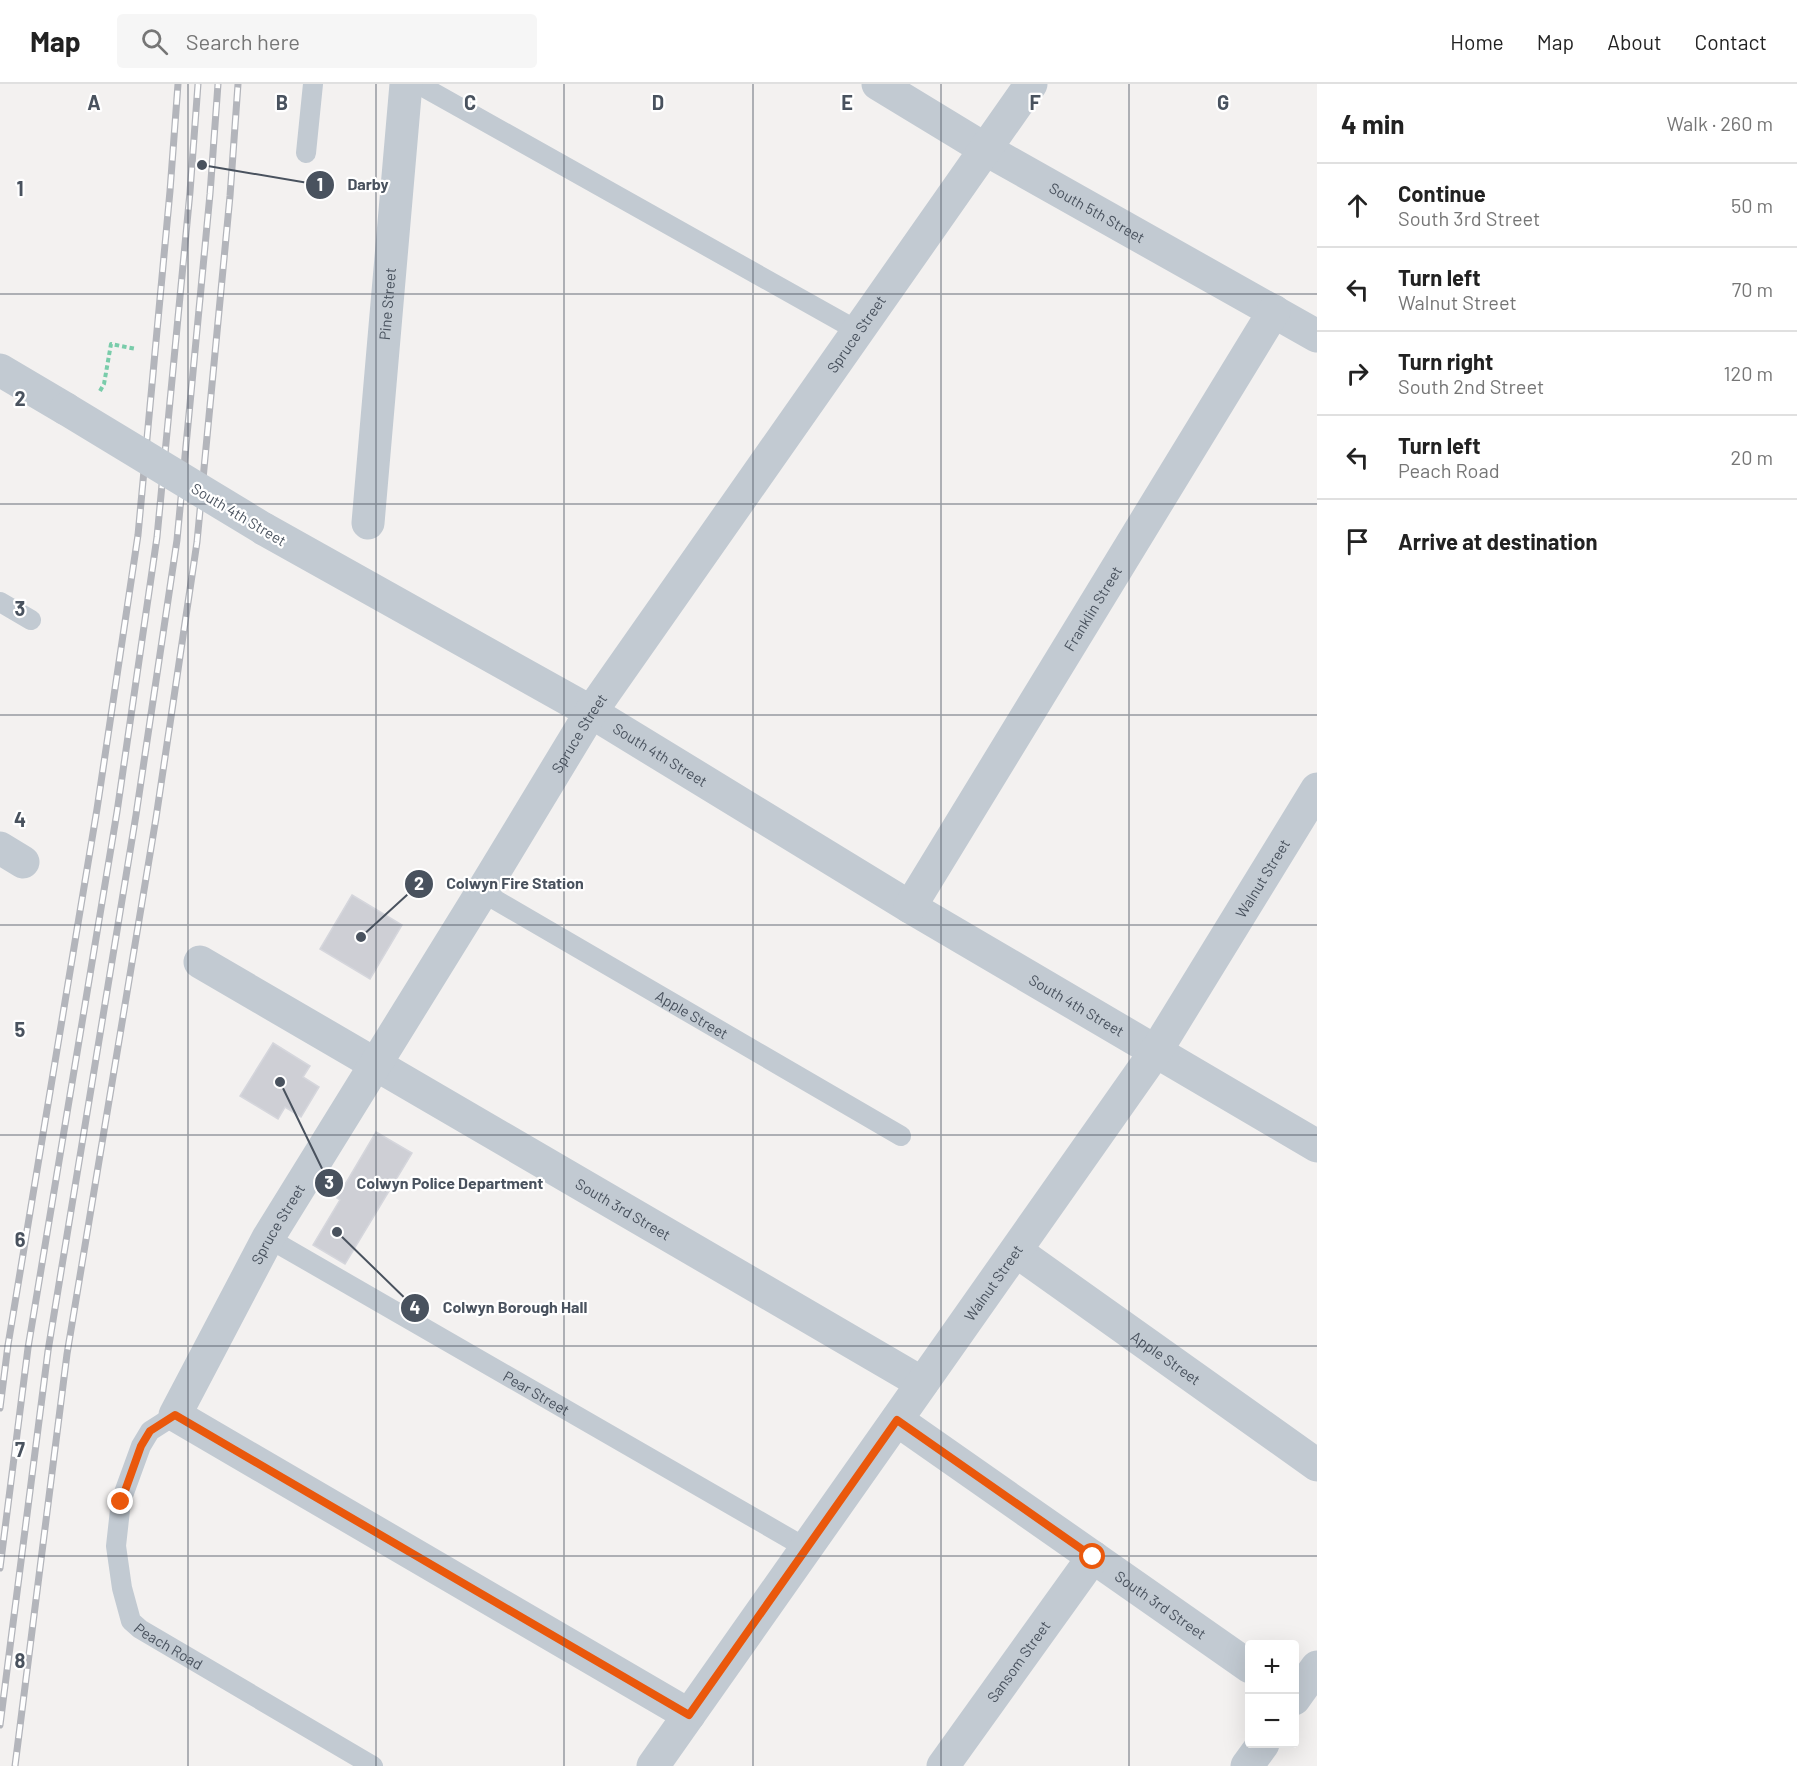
<!DOCTYPE html>
<html lang="en">
<head>
<meta charset="utf-8">
<style>
  body { margin:0; font-family:Barlow,sans-serif; background:#f6f6f6; color:#222 }
  .controls { position:absolute; right:18px; bottom:18px; display:grid; overflow:hidden; border-radius:6px; box-shadow:0 6px 24px #0002 }
  .controls button { width:54px; height:54px; display:grid; place-items:center; padding:0; border:0; border-bottom:2px solid #e0e0e0; background:#fff; color:#222; font:30px sans-serif }
  .stop { position:absolute; width:18px; height:18px; margin:-14px; border:4px solid #ea580c; border-radius:50%; background:#fff }
  .stop.end { background:#ea580c; border-color:#fff; box-shadow:0 2px 6px #0008 }
  .list { margin:0; padding:0; list-style:none }
  h2 { display:flex; justify-content:space-between; align-items:center; height:78px; margin:0; padding:0 24px; font-size:26px }
  h2 small { font-size:20px; font-weight:400; color:#767676 }
  .list li { display:grid; grid-template-columns:39px 1fr auto; gap:18px; align-items:center; box-sizing:border-box; height:84px; padding:0 24px; border-top:2px solid #e0e0e0 }
  .list b { display:block; font-size:22px; white-space:nowrap }
  .list p { margin:0; font-size:20px; white-space:nowrap; color:#767676 }
  .list em { font-size:20px; font-style:normal; color:#767676 }
  .icon { flex:none; width:33px; height:33px; fill:none; stroke:currentColor; stroke-width:2; stroke-linecap:round; stroke-linejoin:round }
  .map { position:relative; flex:none; width:1317px; height:1682px; overflow:hidden }
  header { display:flex; align-items:center; gap:36px; box-sizing:border-box; height:84px; padding:0 30px; background:#fff; border-bottom:2px solid #e0e0e0 }
  header strong { font-size:28px }
  nav { display:flex; gap:33px; margin-inline-start:auto; font-size:21px }
  .search { width:420px; height:54px; background:#f6f6f6; display:flex; align-items:center; gap:15px; box-sizing:border-box; padding:0 21px; border-radius:6px; color:#767676; font-size:22px }
  main { display:flex }
  aside { flex:1; background:#fff }
  .map>svg:first-child { display:block }
</style>
</head>
<body>
<header>
<strong>Map</strong>
<div class="search"><svg class="icon" aria-label="search" viewBox="0 0 24 24"><circle cx="10" cy="10" r="6"/><path d="M15 15l6 6"/></svg>Search here</div>
<nav><a>Home</a><a>Map</a><a>About</a><a>Contact</a></nav>
</header>
<main>
<div class="map">
<svg width="1317" height="1682" viewBox="0 0 1317 1682">
  <rect width="100%" height="100%" fill="#f3f1f0"/>
  <g fill="#cecfd5" stroke="#d5d6dc" stroke-width="1.5">
    <polygon points="352,811 402,841 370,895 320,865"/>
    <polygon points="273,959 310,982 303,993 319,1003 301,1033 285,1023 278,1035 240,1012"/>
    <polygon points="376,1048 412,1069 345,1180 313,1161 340,1116 337,1114"/>
  </g>
  <g fill="none" stroke-linecap="round" stroke-linejoin="round">
    <polyline stroke="#79ccaa" stroke-width="4" stroke-dasharray="4.5 3" stroke-linecap="butt" points="100,307 104,300 111,260 136,265"/>
    <g stroke="#c2cad2" stroke-width="20">
      <polyline points="418,0 858,247"/>
      <polyline points="306,69 313,0"/>
      <polyline points="0,518 31,536"/>
      <path id="s1" d="M 482,808 L 901,1052"/>
      <path id="s2" d="M 268,1154 L 806,1464"/>
      <path id="s3" d="M 175,1331 L 150,1347 L 141,1362 L 121,1417 L 116,1462 L 122,1504 L 131,1537 L 140,1545 L 373,1682"/>
    </g>
    <g stroke="#c2cad2" stroke-width="33">
      <path id="s4" d="M 878,0 L 985,65 L 1317,252"/>
      <polyline points="0,286 66,325"/>
      <path id="s5" d="M 368,439 L 406,0"/>
      <path id="s6" d="M 264,445 L 591,628 L 910,823 L 1317,1062"/>
      <polyline points="0,764 23,778"/>
      <path id="s7" d="M 910,823 L 1274,227"/>
      <path id="s8" d="M 200,878 L 922,1299"/>
      <path id="s9" d="M 1016,1167 L 1317,1381"/>
      <path id="s10" d="M 897,1336 L 1250,1583"/>
      <polyline points="1294,1615 1317,1583"/>
      <path id="s11" d="M 689,1631 L 175,1331 L 268,1154 L 482,808 L 591,628 L 1031,0"/>
      <path id="s12" d="M 653,1682 L 1156,967 L 1317,705"/>
      <path id="s13" d="M 943,1682 L 1093,1473"/>
      <polyline points="1247,1682 1263,1660"/>
    </g>
    <defs>
      <g id="rail">
        <polyline points="0,1324 8,1261 97,725 138,451 170,107 178,0"/>
        <polyline points="0,1484 28,1264 117,728 157,453 190,108 198,0"/>
        <polyline points="0,1641 48,1267 136,731 177,456 210,110 218,0"/>
        <polyline points="15,1682 67,1270 156,734 197,458 230,112 238,0"/>
      </g>
    </defs>
    <use href="#rail" stroke="#b3b5bb" stroke-width="7"/>
    <use href="#rail" stroke="#fff" stroke-width="4.5" stroke-dasharray="14" stroke-linecap="butt"/>
    <polyline stroke="#c2cad2" stroke-width="33" points="66,325 264,445"/>
  </g>
  <g fill="none" stroke-linecap="round" stroke-linejoin="round">
    <polyline stroke="#ea580c" stroke-width="8" points="121,1418 141,1362 150,1347 175,1331 689,1631 897,1336 1093,1473"/>
  </g>
  <path fill="none" stroke="#49525e" stroke-width="1.5" stroke-opacity="0.55" d="M 188,0 L 188,1682M 376,0 L 376,1682M 564,0 L 564,1682M 753,0 L 753,1682M 941,0 L 941,1682M 1129,0 L 1129,1682M 0,210 L 1317,210M 0,420 L 1317,420M 0,631 L 1317,631M 0,841 L 1317,841M 0,1051 L 1317,1051M 0,1262 L 1317,1262M 0,1472 L 1317,1472"/>
  <g text-anchor="middle" dominant-baseline="central" stroke-width="4.5" stroke-linejoin="round" paint-order="stroke">
    <g font-size="15" fill="#49525e" stroke="#fff">
      <text stroke="none"><textPath href="#s4" startOffset="254">South 5th Street</textPath></text>
      <text stroke="none"><textPath href="#s5" startOffset="220">Pine Street</textPath></text>
      <text stroke="none"><textPath href="#s11" startOffset="1874">Spruce Street</textPath></text>
      <text transform="translate(239 430) rotate(31)">South 4th Street</text>
      <text stroke="none"><textPath href="#s7" startOffset="350">Franklin Street</textPath></text>
      <text stroke="none"><textPath href="#s11" startOffset="1388">Spruce Street</textPath></text>
      <text stroke="none"><textPath href="#s6" startOffset="456">South 4th Street</textPath></text>
      <text stroke="none"><textPath href="#s12" startOffset="1077">Walnut Street</textPath></text>
      <text stroke="none"><textPath href="#s6" startOffset="942">South 4th Street</textPath></text>
      <text stroke="none"><textPath href="#s1" startOffset="243">Apple Street</textPath></text>
      <text stroke="none"><textPath href="#s8" startOffset="490">South 3rd Street</textPath></text>
      <text stroke="none"><textPath href="#s11" startOffset="812">Spruce Street</textPath></text>
      <text stroke="none"><textPath href="#s12" startOffset="591">Walnut Street</textPath></text>
      <text stroke="none"><textPath href="#s9" startOffset="184">Apple Street</textPath></text>
      <text stroke="none"><textPath href="#s2" startOffset="310">Pear Street</textPath></text>
      <text stroke="none"><textPath href="#s10" startOffset="322">South 3rd Street</textPath></text>
      <text stroke="none"><textPath href="#s3" startOffset="273">Peach Road</textPath></text>
      <text stroke="none"><textPath href="#s13" startOffset="129">Sansom Street</textPath></text>
    </g>
  </g>
  <g font-size="20" text-anchor="middle" font-weight="bold" fill="#49525e" stroke="#fff" stroke-width="4.5" stroke-linejoin="round" paint-order="stroke">
    <text x="94" y="26">A</text>
    <text x="282" y="26">B</text>
    <text x="470" y="26">C</text>
    <text x="658" y="26">D</text>
    <text x="847" y="26">E</text>
    <text x="1035" y="26">F</text>
    <text x="1223" y="26">G</text>
    <text x="20" y="112">1</text>
    <text x="20" y="322">2</text>
    <text x="20" y="532">3</text>
    <text x="20" y="743">4</text>
    <text x="20" y="953">5</text>
    <text x="20" y="1163">6</text>
    <text x="20" y="1373">7</text>
    <text x="20" y="1584">8</text>
  </g>
  <path fill="none" stroke="#49525e" stroke-width="2" d="M202 81L320 101M361 853L419 800M280 998L329 1099M337 1148L415 1224"/>
  <g fill="#49525e" stroke="#fff" stroke-width="2">
    <circle cx="202" cy="81" r="6"/>
    <circle cx="361" cy="853" r="6"/>
    <circle cx="280" cy="998" r="6"/>
    <circle cx="337" cy="1148" r="6"/>
    <circle cx="320" cy="101" r="15"/>
    <circle cx="419" cy="800" r="15"/>
    <circle cx="329" cy="1099" r="15"/>
    <circle cx="415" cy="1224" r="15"/>
  </g>
  <g font-size="18" text-anchor="middle" font-weight="bold" fill="#fff">
    <text x="320" y="107">1</text>
    <text x="419" y="806">2</text>
    <text x="329" y="1105">3</text>
    <text x="415" y="1230">4</text>
  </g>
  <g font-size="16" text-anchor="middle" font-weight="bold" fill="#49525e" stroke="#fff" stroke-width="4.5" stroke-linejoin="round" paint-order="stroke">
    <text x="368" y="106">Darby</text>
    <text x="515" y="805">Colwyn Fire Station</text>
    <text x="450" y="1105">Colwyn Police Department</text>
    <text x="515" y="1229">Colwyn Borough Hall</text>
  </g>
</svg>
<div class="controls">
<button>+</button>
<button>−</button>
</div>
<div class="stop" style="left:1093px;top:1473px"></div>
<div class="stop end" style="left:121px;top:1418px"></div>
</div>
<aside>
<h2>4 min<small>Walk · 260 m</small></h2>
<ul class="list">
<li><svg class="icon" aria-label="ahead" viewBox="0 0 24 24"><path d="M12 20V5M6 11l6-6 6 6"/></svg><div><b>Continue</b><p>South 3rd Street</p></div><em>50 m</em></li>
<li><svg class="icon" aria-label="left" viewBox="0 0 24 24"><path d="M17 20v-9H6M10 6l-5 5 5 5"/></svg><div><b>Turn left</b><p>Walnut Street</p></div><em>70 m</em></li>
<li><svg class="icon" aria-label="right" viewBox="0 0 24 24"><path d="M7 20v-9h11M14 6l5 5-5 5"/></svg><div><b>Turn right</b><p>South 2nd Street</p></div><em>120 m</em></li>
<li><svg class="icon" aria-label="left" viewBox="0 0 24 24"><path d="M17 20v-9H6M10 6l-5 5 5 5"/></svg><div><b>Turn left</b><p>Peach Road</p></div><em>20 m</em></li>
<li><svg class="icon" aria-label="arrive" viewBox="0 0 24 24"><path d="M6 21V4h12l-3 4 3 4H6"/></svg><div><b>Arrive at destination</b></div></li>
</ul>
</aside>
</main>
</body>
</html>
